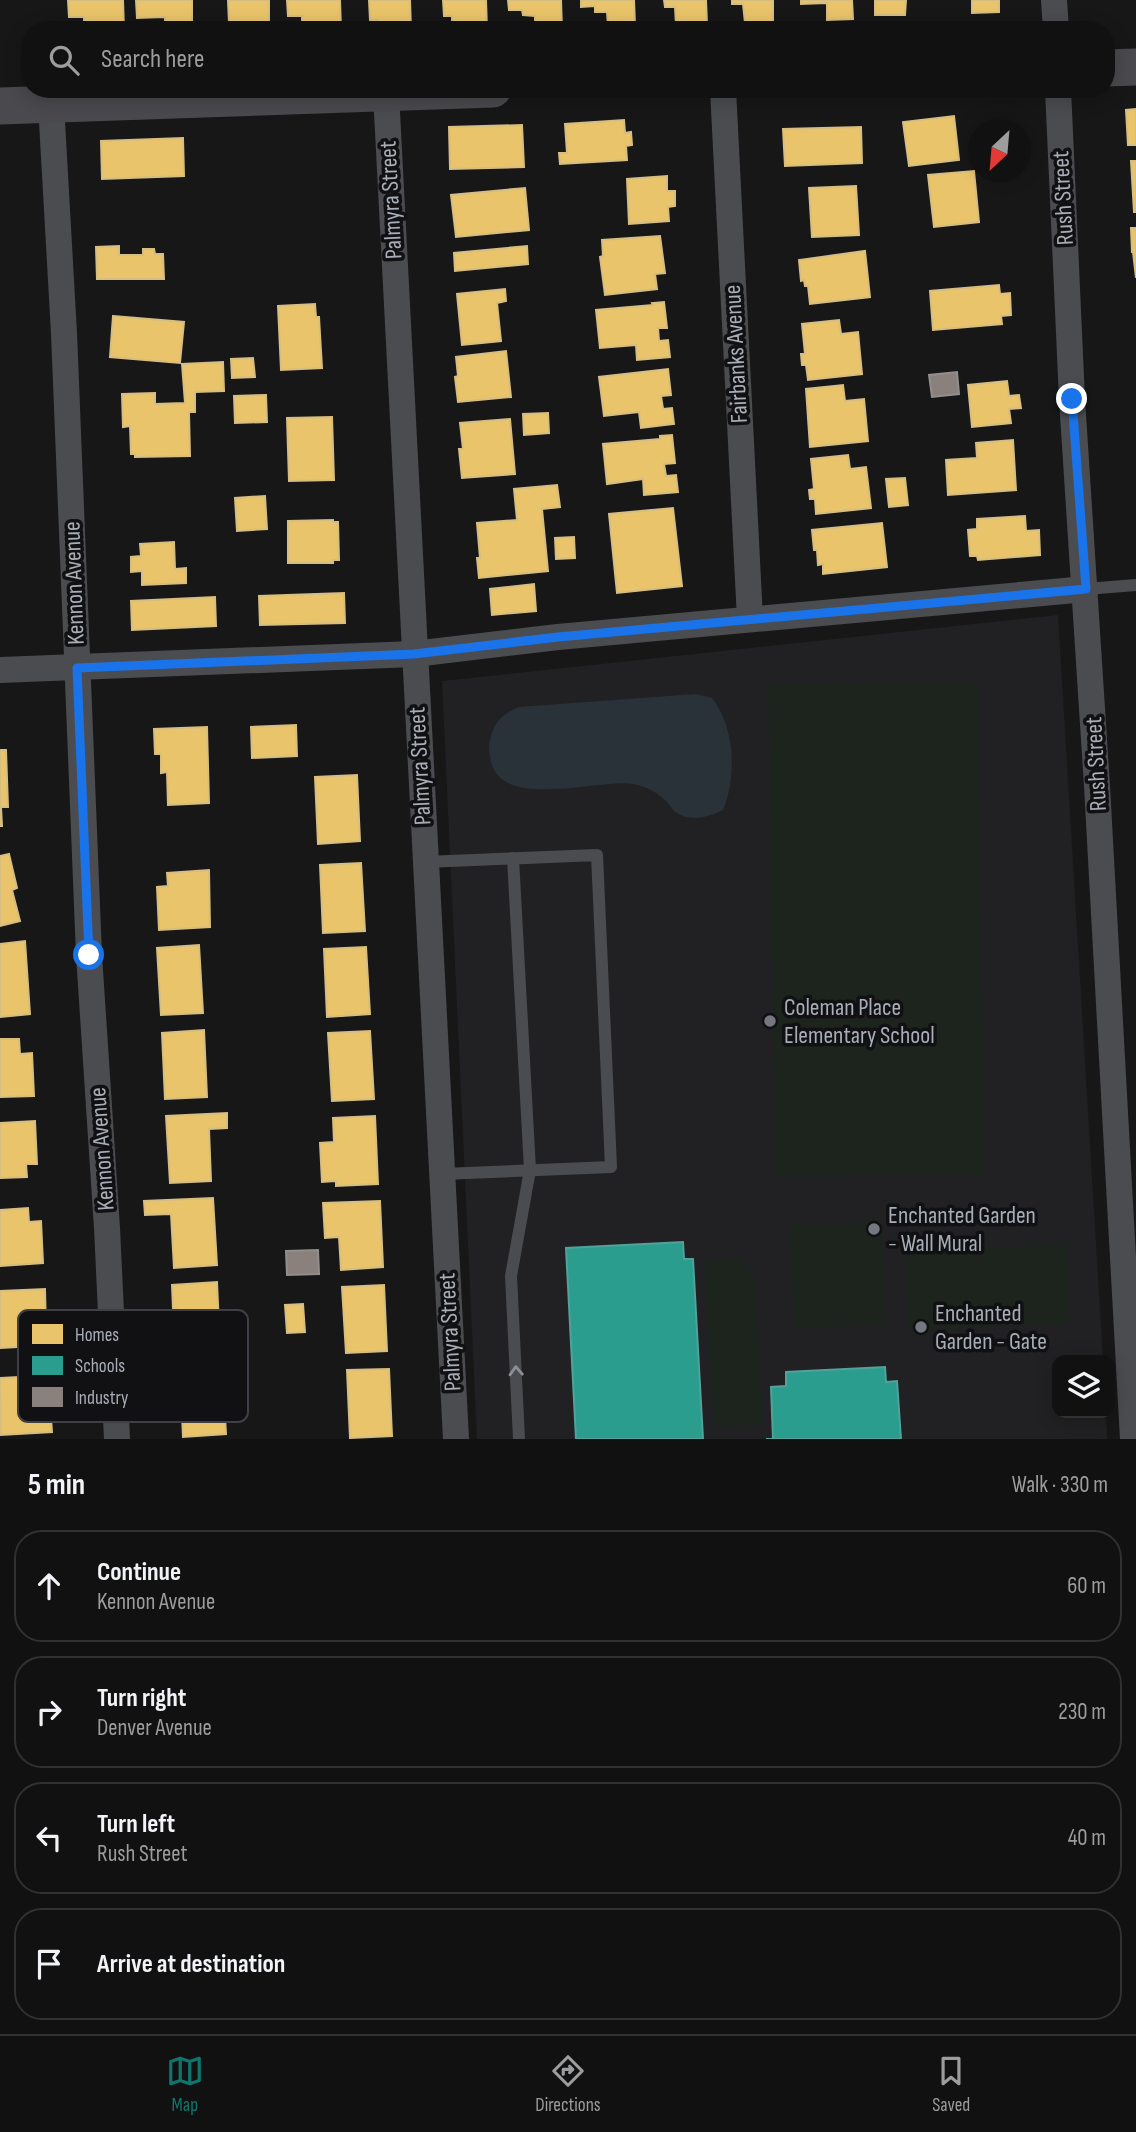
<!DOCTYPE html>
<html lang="en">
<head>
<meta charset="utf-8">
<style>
  body { margin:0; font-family:"Sofia Sans Condensed",sans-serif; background:#1a1a1a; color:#f1f3f6 }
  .controls { position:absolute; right:21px; bottom:21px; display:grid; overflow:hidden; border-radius:14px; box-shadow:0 4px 18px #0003 }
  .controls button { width:63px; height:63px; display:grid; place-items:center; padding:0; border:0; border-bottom:2px solid #303131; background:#111; color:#f1f3f6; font:35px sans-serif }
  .compass { position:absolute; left:968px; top:119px; width:63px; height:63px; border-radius:50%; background:#111; box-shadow:0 4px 18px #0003; rotate:206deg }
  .stop { position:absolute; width:21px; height:21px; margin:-16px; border:5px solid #1a73e8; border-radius:50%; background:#fff }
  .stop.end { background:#1a73e8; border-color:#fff; box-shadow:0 2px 7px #0008 }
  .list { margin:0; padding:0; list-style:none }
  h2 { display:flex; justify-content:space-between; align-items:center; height:91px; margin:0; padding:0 28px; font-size:30px }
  h2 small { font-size:23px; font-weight:400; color:#9c9d9f }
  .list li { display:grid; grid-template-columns:46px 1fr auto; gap:21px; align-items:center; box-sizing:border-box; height:112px; margin:0 14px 14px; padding:0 14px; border:2px solid #303131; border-radius:28px }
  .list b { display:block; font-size:26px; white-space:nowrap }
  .list p { margin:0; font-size:23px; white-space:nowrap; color:#9c9d9f }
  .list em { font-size:23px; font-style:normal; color:#9c9d9f }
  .icon { flex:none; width:38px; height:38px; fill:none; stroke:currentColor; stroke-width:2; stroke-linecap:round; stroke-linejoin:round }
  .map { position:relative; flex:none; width:1136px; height:1439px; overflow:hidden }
  .search { position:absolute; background:#111; box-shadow:0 4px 18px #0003; left:21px; right:21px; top:21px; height:77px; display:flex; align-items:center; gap:18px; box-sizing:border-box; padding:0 24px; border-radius:28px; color:#9c9d9f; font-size:26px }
  .sheet { height:595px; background:#111 }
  nav { display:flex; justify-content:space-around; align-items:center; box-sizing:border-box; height:98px; border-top:2px solid #303131; background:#111; font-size:19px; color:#9c9d9f }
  nav a { display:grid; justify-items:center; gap:4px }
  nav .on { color:#0f766e }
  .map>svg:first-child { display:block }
</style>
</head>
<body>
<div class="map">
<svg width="1136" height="1439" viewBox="0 0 1136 1439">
  <rect width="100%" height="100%" fill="#171717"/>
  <polygon fill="#212123" points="1058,615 1103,1360 1057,1360 1057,1413 1106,1413 1107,1439 477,1439 442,681"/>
  <g fill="#1d241e">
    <polygon points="977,683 985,1175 776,1178 768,685"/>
    <polygon points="880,1220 886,1324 795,1329 789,1225"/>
    <polygon points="1066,1244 1070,1323 910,1331 905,1252"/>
    <polygon points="739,1258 755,1275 763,1424 714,1427 704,1260"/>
  </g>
  <path fill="#2a3239" d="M 696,694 L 712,698 C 735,727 737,776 723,810 C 709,817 691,822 677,813 C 673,811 670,805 666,801 C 657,792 647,787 634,784 C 600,778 503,811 491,762 C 489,752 488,746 491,736 C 495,720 505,713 519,707 Z"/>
  <g fill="#e9c46a" stroke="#d6bd81" stroke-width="2">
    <polygon points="68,0 123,0 124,30 97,30 96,22 84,23 84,17 69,17"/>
    <polygon points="136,0 192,0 192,30 165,30 165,17 137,18"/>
    <polygon points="228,0 269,0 269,30 239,30 239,23 229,23"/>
    <polygon points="287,0 340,0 341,30 314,30 314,22 302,22 302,16 288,16"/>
    <polygon points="369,0 410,0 411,30 378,30 377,20 370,20"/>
    <polygon points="443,0 486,0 487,30 452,30 452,16 444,16"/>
    <polygon points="508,0 561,0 562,29 535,30 535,16 523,15 522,10 509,10"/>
    <polygon points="581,0 634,0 635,25 608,26 607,12 595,12 595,6 581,7"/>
    <polygon points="664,0 706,0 707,24 676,25 675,7 665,7"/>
    <polygon points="732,0 773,0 773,22 745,23 743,4 732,4"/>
    <polygon points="801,0 852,0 853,19 827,20 827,3 801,4"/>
    <polygon points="875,0 906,0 905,15 875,15"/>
    <polygon points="972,0 999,0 999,12 972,13"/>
    <polygon points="1136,109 1136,145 1128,145 1126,110"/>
    <polygon points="954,116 959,160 909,166 903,122"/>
    <polygon points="624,120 625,133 631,132 632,145 626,146 627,160 560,164 559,153 567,153 565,124"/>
    <polygon points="522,125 524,167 450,169 449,127"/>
    <polygon points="861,127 862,163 785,166 783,129"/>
    <polygon points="183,138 184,176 102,179 101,141"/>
    <polygon points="1131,161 1136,161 1136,212 1134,212"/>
    <polygon points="974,171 979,222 934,227 928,175"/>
    <polygon points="667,176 667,191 675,191 675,206 668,207 669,221 629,224 627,179"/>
    <polygon points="856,186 859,235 812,237 809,188"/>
    <polygon points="525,188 529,230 456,237 451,195"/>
    <polygon points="1131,228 1136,228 1136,278 1133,252 1132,252"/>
    <polygon points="660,236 665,273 655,274 657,289 605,295 600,257 603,256 602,240"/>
    <polygon points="119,246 119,255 143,255 143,249 154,249 155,254 163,254 164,279 97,279 96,247"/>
    <polygon points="527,246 528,264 455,271 454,253"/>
    <polygon points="865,251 870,297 810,304 808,286 805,286 804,280 801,281 799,260"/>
    <polygon points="999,285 1000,294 1010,293 1011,315 1001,316 1002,324 933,330 930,291"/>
    <polygon points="505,289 506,301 497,303 501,341 462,345 457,294"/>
    <polygon points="664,302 667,328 658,328 659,341 668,340 670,357 637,360 636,345 600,348 596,310 653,305 652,303"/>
    <polygon points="315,304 316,317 319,317 322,368 281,370 278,306"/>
    <polygon points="113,316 184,322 180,363 110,357"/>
    <polygon points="839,320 841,334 858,332 862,374 808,380 806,365 802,365 801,354 805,354 802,324"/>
    <polygon points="506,351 511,397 458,402 455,377 458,376 456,357"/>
    <polygon points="253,358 255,377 232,378 231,359"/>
    <polygon points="223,362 224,391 195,392 195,412 189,412 190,456 135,457 135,454 131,454 130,426 123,427 122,394 155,393 155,404 185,403 182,364"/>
    <polygon points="668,369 671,395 661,396 663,409 672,408 674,424 641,428 639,412 604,416 599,377"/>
    <polygon points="1007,381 1009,396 1019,395 1021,408 1009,409 1011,423 972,427 968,385"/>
    <polygon points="843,385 845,401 864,399 868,441 810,447 806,389"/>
    <polygon points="266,395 267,422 235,423 234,396"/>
    <polygon points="548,413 549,433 524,435 523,414"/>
    <polygon points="332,417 334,480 289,481 287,418"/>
    <polygon points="510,419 515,474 462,478 459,449 463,449 460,423"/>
    <polygon points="672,435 675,463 664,464 666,476 676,475 678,492 644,495 643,479 607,484 603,444 660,439 660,436"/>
    <polygon points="1013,440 1016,490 948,495 946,460 977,458 976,443"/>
    <polygon points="848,455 850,469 866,467 871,508 816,514 815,499 810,499 809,490 814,489 811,459"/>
    <polygon points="905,478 908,505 889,507 886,479"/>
    <polygon points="557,485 560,507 542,509 548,571 479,578 477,558 480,558 477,523 517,520 514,489"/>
    <polygon points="265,496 267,529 237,531 235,498"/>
    <polygon points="673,508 682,586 617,593 609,514"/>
    <polygon points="1025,516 1026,531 1039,530 1040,555 978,560 977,556 970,556 968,530 977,529 977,519"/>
    <polygon points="333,520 333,522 338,522 339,560 333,560 333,563 288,563 288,521"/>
    <polygon points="882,523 887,567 823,574 823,564 818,565 817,550 814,550 812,530"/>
    <polygon points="574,537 575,558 556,559 555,538"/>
    <polygon points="174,542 175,569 186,568 186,583 142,585 142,571 131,572 131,557 141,556 140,544"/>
    <polygon points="534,584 536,611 492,615 490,589"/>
    <polygon points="344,593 345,623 260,625 259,596"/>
    <polygon points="215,597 216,626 132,630 131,601"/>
    <polygon points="296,725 297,756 252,758 251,727"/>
    <polygon points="207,727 209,803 168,805 167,772 161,773 161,754 155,754 154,729"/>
    <polygon points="0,750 6,750 8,807 1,807 2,826 0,826"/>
    <polygon points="357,775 360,841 318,844 315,777"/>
    <polygon points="9,854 17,888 12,890 20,921 0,926 0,856"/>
    <polygon points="361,863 365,931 323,933 320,865"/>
    <polygon points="209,870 210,927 159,930 157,887 168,886 167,873"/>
    <polygon points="25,941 30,1014 0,1017 0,944"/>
    <polygon points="199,945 203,1013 161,1015 157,948"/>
    <polygon points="366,947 370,1014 327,1017 324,949"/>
    <polygon points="204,1030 207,1097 165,1099 162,1033"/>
    <polygon points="370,1031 374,1099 332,1101 328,1033"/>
    <polygon points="0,1039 19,1039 20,1054 32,1053 34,1096 0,1097"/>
    <polygon points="227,1113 227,1128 209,1129 211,1181 170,1183 166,1116"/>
    <polygon points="375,1116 378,1184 336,1186 336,1181 322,1182 320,1143 334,1142 333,1118"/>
    <polygon points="35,1121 37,1164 26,1164 27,1177 0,1178 0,1123"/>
    <polygon points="213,1198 217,1265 174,1268 171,1214 145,1215 144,1201"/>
    <polygon points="380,1201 383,1267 341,1270 339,1237 325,1238 323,1203"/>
    <polygon points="28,1208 29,1222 41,1221 43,1263 0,1266 0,1210"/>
    <polygon points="217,1282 220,1349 179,1351 178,1337 174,1337 173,1319 178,1319 177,1309 173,1309 172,1285"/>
    <polygon points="384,1285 387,1351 346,1353 342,1287"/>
    <polygon points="45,1289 46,1331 35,1332 35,1346 0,1348 0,1291"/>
    <polygon points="303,1304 305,1332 287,1333 285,1305"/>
    <polygon points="222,1366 226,1434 183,1437 180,1369"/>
    <polygon points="389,1369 392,1436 350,1438 347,1370"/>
    <polygon points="37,1376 38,1390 49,1390 52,1432 1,1435 0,1378"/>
  </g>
  <g fill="#2a9d8f" stroke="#50a29b" stroke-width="2">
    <polygon points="683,1242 684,1259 693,1259 703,1439 576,1439 566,1248"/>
    <polygon points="885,1367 886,1382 897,1381 901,1439 766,1439 773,1439 771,1387 786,1386 786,1372"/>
  </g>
  <g fill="#8a817c" stroke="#938e8e" stroke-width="2">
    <polygon points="957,372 959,394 932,397 929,375"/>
    <polygon points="318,1250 319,1274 287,1275 286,1251"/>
  </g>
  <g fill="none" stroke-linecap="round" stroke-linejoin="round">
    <g stroke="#4b4c50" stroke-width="12">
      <polyline points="1086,589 1136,585"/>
      <polyline points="513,858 530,1170 511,1276 519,1439"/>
      <polyline points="425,862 597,855 611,1167 442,1174"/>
    </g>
    <g stroke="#4b4c50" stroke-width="26">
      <polyline points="1054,0 1056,30"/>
      <polyline points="723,89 750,619"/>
      <polyline points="1058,89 1072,399 1097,786 1133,1439"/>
      <polyline points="386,93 456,1439"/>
      <polyline points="51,104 64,333 89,955 107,1228 117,1439"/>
      <polyline points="0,670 414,654 558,637 1086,589"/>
    </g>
    <g stroke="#4a4a4e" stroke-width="37">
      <polyline points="1106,68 1136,67"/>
      <polyline points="0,106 493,89"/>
    </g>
  </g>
  <defs><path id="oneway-chevron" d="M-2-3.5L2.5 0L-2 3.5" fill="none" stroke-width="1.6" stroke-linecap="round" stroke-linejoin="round" transform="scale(1.75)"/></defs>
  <use stroke="#8c9099" href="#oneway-chevron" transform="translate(516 1371) rotate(-93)"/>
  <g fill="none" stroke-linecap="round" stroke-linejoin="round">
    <polyline stroke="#1a73e8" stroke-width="9" points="89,955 77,668 414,654 558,637 1086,589 1072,399"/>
  </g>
  <g fill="#757880" stroke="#111113" stroke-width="2.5">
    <circle cx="770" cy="1021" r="7"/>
    <circle cx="874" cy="1229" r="7"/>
    <circle cx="921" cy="1327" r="7"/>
  </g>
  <g text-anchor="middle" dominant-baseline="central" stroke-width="7" stroke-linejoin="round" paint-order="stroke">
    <g font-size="24" fill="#a8adb8" stroke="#111113">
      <text transform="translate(1063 198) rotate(-93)">Rush Street</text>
      <text transform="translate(391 200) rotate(-93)">Palmyra Street</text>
      <text transform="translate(736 354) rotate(-93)">Fairbanks Avenue</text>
      <text transform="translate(74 583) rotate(-92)">Kennon Avenue</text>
      <text transform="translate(1096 764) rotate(-93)">Rush Street</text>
      <text transform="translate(420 766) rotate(-93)">Palmyra Street</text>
      <text transform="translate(102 1149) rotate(-94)">Kennon Avenue</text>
      <text transform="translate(450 1332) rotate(-93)">Palmyra Street</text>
    </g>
    <g font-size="24" fill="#a8adb8" stroke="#111113" text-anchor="start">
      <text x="784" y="1007">Coleman Place<tspan x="784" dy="28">Elementary School</tspan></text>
      <text x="888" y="1215">Enchanted Garden<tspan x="888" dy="28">- Wall Mural</tspan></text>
      <text x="935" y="1313">Enchanted<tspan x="935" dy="28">Garden - Gate</tspan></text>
    </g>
  </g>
  <rect x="18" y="1310" width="230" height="112" rx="10" fill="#111113" stroke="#3e4045" stroke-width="2"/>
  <rect x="32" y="1324" width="31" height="20" fill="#e9c46a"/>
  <rect x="32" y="1356" width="31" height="19" fill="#2a9d8f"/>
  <rect x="32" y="1387" width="31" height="20" fill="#8a817c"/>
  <g font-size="19" fill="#a8adb8">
    <text x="75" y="1341">Homes</text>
    <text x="75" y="1372">Schools</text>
    <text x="75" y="1404">Industry</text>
  </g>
</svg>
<div class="controls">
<button><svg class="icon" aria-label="layers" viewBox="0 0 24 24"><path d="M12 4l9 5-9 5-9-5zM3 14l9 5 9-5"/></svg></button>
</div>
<svg class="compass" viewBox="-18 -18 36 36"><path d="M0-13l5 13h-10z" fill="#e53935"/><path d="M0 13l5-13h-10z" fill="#9c9d9f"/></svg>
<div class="stop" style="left:89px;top:955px"></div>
<div class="stop end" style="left:1072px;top:399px"></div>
<div class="search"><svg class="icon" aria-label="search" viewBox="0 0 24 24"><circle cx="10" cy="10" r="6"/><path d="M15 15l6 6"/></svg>Search here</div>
</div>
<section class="sheet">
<h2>5 min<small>Walk · 330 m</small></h2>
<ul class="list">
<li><svg class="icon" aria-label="ahead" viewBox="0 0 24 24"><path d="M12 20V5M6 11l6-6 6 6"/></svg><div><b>Continue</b><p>Kennon Avenue</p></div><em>60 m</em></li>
<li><svg class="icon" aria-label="right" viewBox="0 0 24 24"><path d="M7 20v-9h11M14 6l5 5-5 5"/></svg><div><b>Turn right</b><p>Denver Avenue</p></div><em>230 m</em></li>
<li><svg class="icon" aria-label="left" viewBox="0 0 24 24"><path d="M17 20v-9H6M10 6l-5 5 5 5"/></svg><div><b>Turn left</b><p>Rush Street</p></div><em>40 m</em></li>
<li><svg class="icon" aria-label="arrive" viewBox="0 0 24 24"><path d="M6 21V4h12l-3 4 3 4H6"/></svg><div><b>Arrive at destination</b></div></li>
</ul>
</section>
<nav>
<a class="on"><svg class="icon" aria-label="map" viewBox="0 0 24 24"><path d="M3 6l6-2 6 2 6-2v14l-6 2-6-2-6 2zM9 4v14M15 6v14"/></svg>Map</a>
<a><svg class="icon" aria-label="directions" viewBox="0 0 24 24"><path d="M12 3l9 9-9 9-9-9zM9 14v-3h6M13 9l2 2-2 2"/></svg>Directions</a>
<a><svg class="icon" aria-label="saved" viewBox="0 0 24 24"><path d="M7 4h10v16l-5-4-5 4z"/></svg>Saved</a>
</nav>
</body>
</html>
